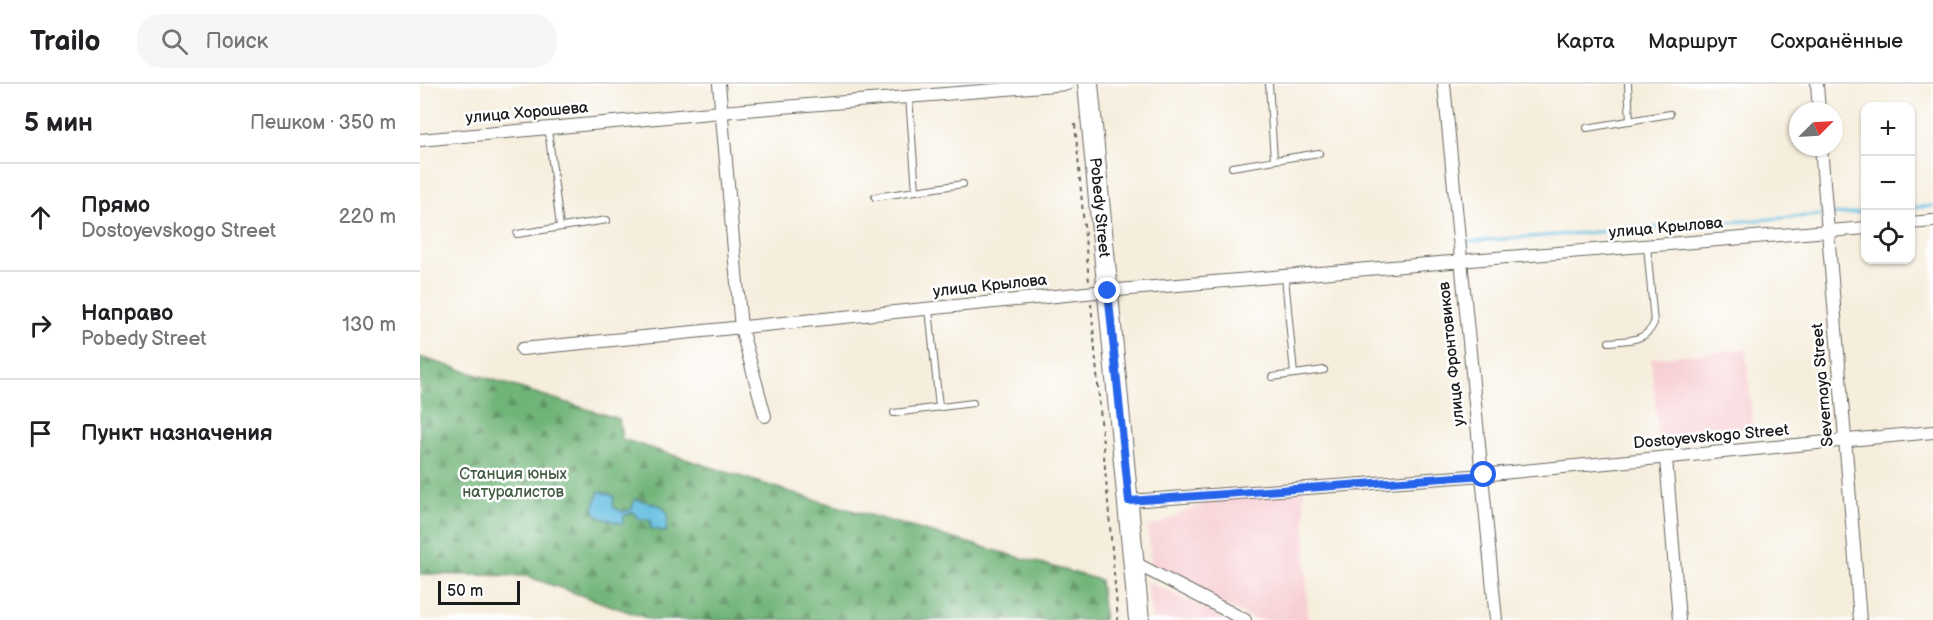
<!DOCTYPE html>
<html lang="ru">
<head>
<meta charset="utf-8">
<style>
  body { margin:0; font-family:"Balsamiq Sans",sans-serif; background:#f6f6f6; color:#202124 }
  .controls { position:absolute; right:18px; top:18px; display:grid; overflow:hidden; border-radius:12px; box-shadow:0 2px 4px #0004 }
  .controls button { width:54px; height:54px; display:grid; place-items:center; padding:0; border:0; border-bottom:2px solid #e0e0e0; background:#fff; color:#202124; font:30px sans-serif }
  .compass { position:absolute; left:1369px; top:18px; width:54px; height:54px; border-radius:50%; background:#fff; box-shadow:0 2px 4px #0004; rotate:66deg }
  .scale { position:absolute; left:18px; bottom:15px; width:82px; box-sizing:border-box; padding-left:6px; border:3px solid #1c1c1c; border-top:0; font-size:16px; line-height:21px; white-space:nowrap; color:#1c1c1c; -webkit-text-stroke:4px #fff; paint-order:stroke }
  .stop { position:absolute; width:18px; height:18px; margin:-14px; border:4px solid #2563eb; border-radius:50%; background:#fff }
  .stop.end { background:#2563eb; border-color:#fff; box-shadow:0 2px 6px #0008 }
  .list { margin:0; padding:0; list-style:none }
  h2 { display:flex; justify-content:space-between; align-items:center; height:78px; margin:0; padding:0 24px; font-size:26px }
  h2 small { font-size:20px; font-weight:400; color:#757577 }
  .list li { display:grid; grid-template-columns:39px 1fr auto; gap:18px; align-items:center; box-sizing:border-box; height:108px; padding:0 24px; border-top:2px solid #e0e0e0 }
  .list b { display:block; font-size:22px; white-space:nowrap }
  .list p { margin:0; font-size:20px; white-space:nowrap; color:#757577 }
  .list em { font-size:20px; font-style:normal; color:#757577 }
  .icon { flex:none; width:33px; height:33px; fill:none; stroke:currentColor; stroke-width:2; stroke-linecap:round; stroke-linejoin:round }
  .map { position:relative; flex:none; width:1513px; height:536px; overflow:hidden }
  header { display:flex; align-items:center; gap:36px; box-sizing:border-box; height:84px; padding:0 30px; background:#fff; border-bottom:2px solid #e0e0e0 }
  header strong { font-size:28px }
  nav { display:flex; gap:33px; margin-inline-start:auto; font-size:21px }
  .search { width:420px; height:54px; background:#f6f6f6; display:flex; align-items:center; gap:15px; box-sizing:border-box; padding:0 21px; border-radius:24px; color:#757577; font-size:22px }
  main { display:flex }
  aside { flex:1; background:#fff }
  .map>svg:first-child { display:block }
</style>
</head>
<body>
<header>
<strong>Trailo</strong>
<div class="search"><svg class="icon" aria-label="search" viewBox="0 0 24 24"><circle cx="10" cy="10" r="6"/><path d="M15 15l6 6"/></svg>Поиск</div>
<nav><a>Карта</a><a>Маршрут</a><a>Сохранённые</a></nav>
</header>
<main>
<aside>
<h2>5 мин<small>Пешком · 350 m</small></h2>
<ul class="list">
<li><svg class="icon" aria-label="ahead" viewBox="0 0 24 24"><path d="M12 20V5M6 11l6-6 6 6"/></svg><div><b>Прямо</b><p>Dostoyevskogo Street</p></div><em>220 m</em></li>
<li><svg class="icon" aria-label="right" viewBox="0 0 24 24"><path d="M7 20v-9h11M14 6l5 5-5 5"/></svg><div><b>Направо</b><p>Pobedy Street</p></div><em>130 m</em></li>
<li><svg class="icon" aria-label="arrive" viewBox="0 0 24 24"><path d="M6 21V4h12l-3 4 3 4H6"/></svg><div><b>Пункт назначения</b></div></li>
</ul>
</aside>
<div class="map">
<svg width="1513" height="536" viewBox="0 0 1513 536">
  <defs>
    <pattern id="forest-firs" width="22" height="20" patternUnits="userSpaceOnUse" patternTransform="scale(1.5)"><rect width="22" height="20" fill="#70b478"/><path d="M5 1l3.5 6h-7zM16 11l3.5 6h-7z" fill="#5b9262"/></pattern>
  </defs>
  <rect width="100%" height="100%" fill="#fff"/>
  <filter id="ink" filterUnits="userSpaceOnUse"><feTurbulence type="fractalNoise" baseFrequency=".0167" numOctaves="2"/><feDisplacementMap in="SourceGraphic" scale="12" xChannelSelector="R" yChannelSelector="G"/><feConvolveMatrix kernelMatrix="1 2 1 2 8 2 1 2 1" color-interpolation-filters="sRGB"/></filter>
  <filter id="wash" filterUnits="userSpaceOnUse"><feTurbulence type="fractalNoise" baseFrequency=".008" numOctaves="4" result="noise"/><feDisplacementMap in="SourceGraphic" scale="24" xChannelSelector="R" yChannelSelector="G"/><feGaussianBlur stdDeviation="1.35" result="paint"/><feColorMatrix in="noise" values="0 0 0 0 0 0 0 0 0 0 0 0 0 0 0 0 0 1.4 0 .05"/><feComposite in="paint" operator="in"/></filter>
  <g filter="url(#wash)">
    <rect width="100%" height="100%" fill="#f6eedd"/>
    <g fill="#f7cfd3">
      <polygon points="1326,265 1333,345 1238,355 1231,274"/>
      <polygon points="884,404 888,536 836,536 732,490 728,444 805,410"/>
      <polygon points="726,497 764,515 809,536 732,536"/>
    </g>
    <polygon fill="url(#forest-firs)" stroke="#46684a" stroke-width="1.5" points="0,273 199,335 202,355 392,415 680,496 684,536 232,536 106,492 0,490"/>
    <polygon fill="#64bee1" stroke="#406d7e" stroke-width="1.5" points="179,407 194,412 193,423 203,428 212,425 215,415 242,422 248,430 246,448 230,444 231,436 219,435 213,428 204,432 203,440 178,433 174,423"/>
    <g fill="none" stroke-linecap="round" stroke-linejoin="round">
      <g stroke="#64bee1" stroke-width="3">
        <polyline points="1490,124 1513,122"/>
        <polyline points="1408,131 1446,128"/>
        <polyline points="1043,158 1402,131"/>
      </g>
    </g>
  </g>
  <g filter="url(#ink)">
    <g fill="none" stroke-linecap="round" stroke-linejoin="round">
      <defs>
        <g id="service">
          <polyline points="849,0 854,76"/>
          <polyline points="1208,0 1210,37"/>
          <polyline points="489,13 496,107"/>
          <polyline points="1167,44 1250,30"/>
          <polyline points="128,45 140,143"/>
          <polyline points="812,83 899,69"/>
          <polyline points="455,113 543,100"/>
          <polyline points="97,150 187,136"/>
          <polyline points="865,193 874,290"/>
          <polyline points="509,225 519,323"/>
          <path d="M 1189,258 C 1207,256 1226,258 1234,239 L 1227,162"/>
          <polyline points="852,293 904,286"/>
          <polyline points="474,329 553,319"/>
        </g>
        <g id="minor">
          <polyline points="299,0 321,244 345,332"/>
          <polyline points="1024,0 1076,536"/>
          <polyline points="1397,0 1399,27"/>
          <polyline points="0,56 301,28 647,0"/>
          <polyline points="1401,63 1440,536"/>
          <polyline points="1490,139 1513,137"/>
          <polyline points="1050,176 1446,144"/>
          <polyline points="102,265 686,207 1043,177"/>
          <polyline points="1246,374 1259,536"/>
          <polyline points="1071,390 1513,348"/>
          <polyline points="709,417 1064,391"/>
          <polyline points="711,477 825,536"/>
        </g>
        <g id="primary">
          <path id="s1" d="M 668,0 L 719,536"/>
        </g>
      </defs>
      <use href="#service" stroke="#686660" stroke-width="8"/>
      <use href="#minor" stroke="#686660" stroke-width="14"/>
      <use href="#primary" stroke="#686660" stroke-width="22"/>
      <g stroke="#686660" stroke-width="2" stroke-dasharray="4.5 4.5" stroke-linecap="butt">
        <polyline points="655,40 669,198"/>
        <polyline points="671,219 698,536"/>
      </g>
      <use href="#service" stroke="#fff" stroke-width="6"/>
      <use href="#minor" stroke="#fff" stroke-width="12"/>
      <use href="#primary" stroke="#fff" stroke-width="20"/>
    </g>
  </g>
  <g fill="none" stroke-linecap="round" stroke-linejoin="round" filter="url(#ink)">
    <polyline stroke="#2563eb" stroke-width="8" points="688,207 709,417 1064,391"/>
  </g>
  <g text-anchor="middle" dominant-baseline="central" stroke-width="5" stroke-linejoin="round" paint-order="stroke">
    <g font-size="16" fill="#1c1c1c" stroke="#fff">
      <text transform="translate(107 29) rotate(-5)">улица Хорошева</text>
      <text stroke="none"><textPath href="#s1" startOffset="124">Pobedy Street</textPath></text>
      <text transform="translate(1246 144) rotate(-5)">улица Крылова</text>
      <text transform="translate(570 202) rotate(-6)">улица Крылова</text>
      <text transform="translate(1032 270) rotate(-96)">улица Фронтовиков</text>
      <text transform="translate(1403 301) rotate(-95)">Severnaya Street</text>
      <text transform="translate(1291 353) rotate(-5)">Dostoyevskogo Street</text>
    </g>
    <g font-size="16" fill="#435c43" stroke="#fff">
      <text x="93" y="390">Станция юных<tspan x="93" dy="18">натуралистов</tspan></text>
    </g>
  </g>
</svg>
<div class="controls">
<button>+</button>
<button>−</button>
<button><svg class="icon" aria-label="locate" viewBox="0 0 24 24"><circle cx="12" cy="12" r="6"/><path d="M12 2v4M12 18v4M2 12h4M18 12h4"/></svg></button>
</div>
<svg class="compass" viewBox="-18 -18 36 36"><path d="M0-13l5 13h-10z" fill="#e53935"/><path d="M0 13l5-13h-10z" fill="#757577"/></svg>
<div class="scale">50 m</div>
<div class="stop" style="left:1064px;top:391px"></div>
<div class="stop end" style="left:688px;top:207px"></div>
</div>
</main>
</body>
</html>
